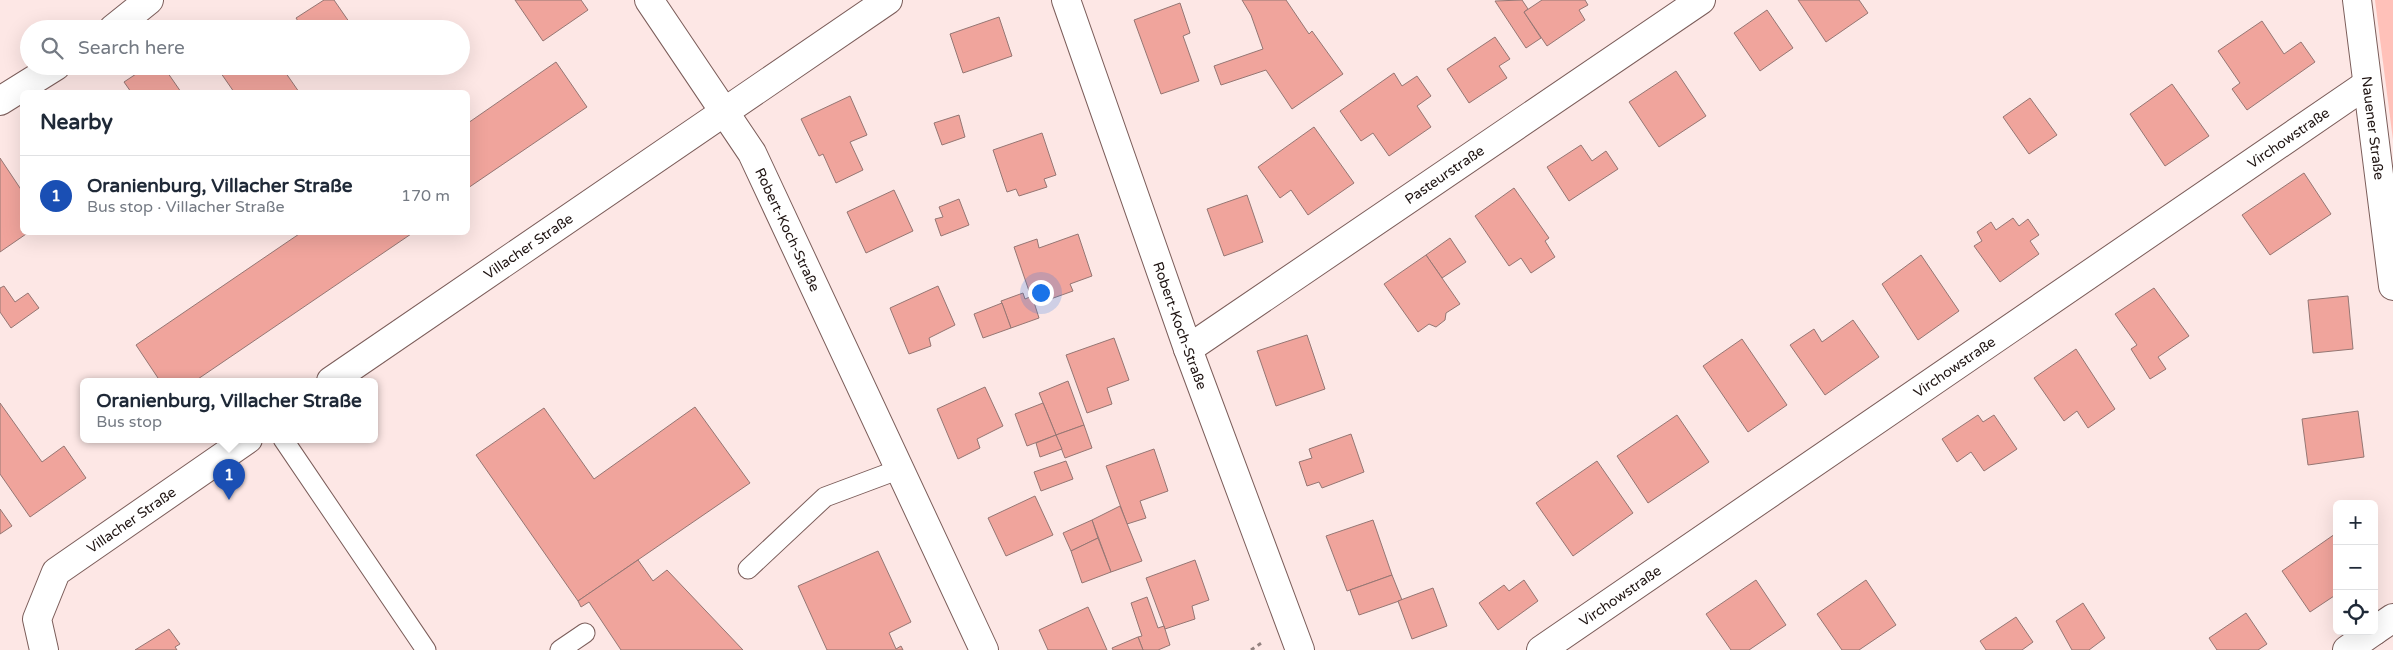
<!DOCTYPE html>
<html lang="en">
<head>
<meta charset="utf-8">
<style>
  body { margin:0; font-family:"Varela Round",sans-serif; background:#f6f6f7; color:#1f2937 }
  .controls { position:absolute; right:15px; bottom:15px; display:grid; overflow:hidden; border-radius:8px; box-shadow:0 5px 20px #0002 }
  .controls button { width:45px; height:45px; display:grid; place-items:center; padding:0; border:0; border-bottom:1px solid #e0e1e3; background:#fff; color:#1f2937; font:25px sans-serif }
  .you { position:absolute; left:1040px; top:292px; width:18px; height:18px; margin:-12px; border:4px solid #fff; border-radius:50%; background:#1a73e8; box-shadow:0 0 0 8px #1a73e833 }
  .badge { display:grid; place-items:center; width:32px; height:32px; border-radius:50%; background:#bb2b2b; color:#fff; font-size:16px; font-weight:700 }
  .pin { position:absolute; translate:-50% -41px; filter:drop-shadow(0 1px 2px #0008) }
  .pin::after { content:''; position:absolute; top:26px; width:18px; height:15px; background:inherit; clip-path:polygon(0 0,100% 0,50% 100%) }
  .popup { position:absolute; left:80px; top:378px; width:298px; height:65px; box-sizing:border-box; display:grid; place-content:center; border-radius:8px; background:#fff; filter:drop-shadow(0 1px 4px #0005); font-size:16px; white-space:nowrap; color:#747a83 }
  .popup b { font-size:19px; color:#1f2937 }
  .popup::after { content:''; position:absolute; left:50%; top:100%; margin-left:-10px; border:10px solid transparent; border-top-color:#fff }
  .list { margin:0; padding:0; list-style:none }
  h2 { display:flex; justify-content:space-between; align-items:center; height:65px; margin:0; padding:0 20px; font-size:21px }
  h2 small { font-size:16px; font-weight:400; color:#747a83 }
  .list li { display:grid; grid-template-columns:32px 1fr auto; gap:15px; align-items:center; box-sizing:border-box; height:80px; padding:0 20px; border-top:1px solid #e0e1e3 }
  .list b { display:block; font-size:19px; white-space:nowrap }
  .list p { margin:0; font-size:16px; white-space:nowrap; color:#747a83 }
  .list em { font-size:16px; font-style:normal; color:#747a83 }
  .icon { flex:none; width:28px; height:28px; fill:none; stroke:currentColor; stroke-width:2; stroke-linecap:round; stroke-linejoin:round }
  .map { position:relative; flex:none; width:2393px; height:650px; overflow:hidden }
  .search { position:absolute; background:#fff; box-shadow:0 5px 20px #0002; left:20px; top:20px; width:450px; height:55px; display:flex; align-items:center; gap:12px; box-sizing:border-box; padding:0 18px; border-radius:28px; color:#747a83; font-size:19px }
  .panel { position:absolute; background:#fff; box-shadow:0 5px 20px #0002; left:20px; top:90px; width:450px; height:145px; border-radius:8px }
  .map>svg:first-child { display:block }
</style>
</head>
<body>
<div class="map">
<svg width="2393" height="650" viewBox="0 0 2393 650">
  <rect width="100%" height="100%" fill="#fde7e5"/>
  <polygon fill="#ffc1b9" points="2375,0 2393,0 2393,140"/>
  <g fill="#f0a49c" stroke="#957673">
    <polygon points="324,0 334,0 354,29 303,29 296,18"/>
    <polygon points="515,0 581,0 588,10 543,41"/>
    <polygon points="1242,0 1286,0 1309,34 1312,31 1343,74 1292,109 1266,70 1221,85 1214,66 1263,49 1251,15"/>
    <polygon points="1522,0 1528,9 1524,12 1541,38 1526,48 1495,1"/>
    <polygon points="1542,0 1585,0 1588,5 1579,10 1585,20 1547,46 1524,12"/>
    <polygon points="1798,0 1859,0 1868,13 1826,42"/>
    <polygon points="1180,3 1190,33 1183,36 1199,81 1161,94 1134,20"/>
    <polygon points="1767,10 1793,48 1760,71 1734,33"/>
    <polygon points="999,17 1012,56 963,73 950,34"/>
    <polygon points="2262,21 2284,54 2301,42 2315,62 2247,110 2232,89 2240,83 2218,51"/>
    <polygon points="1495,37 1510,59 1499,66 1507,78 1469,103 1447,69"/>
    <polygon points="556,62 587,107 468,188 468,123"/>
    <polygon points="148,66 163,66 181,92 131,92 124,82"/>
    <polygon points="216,66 281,66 299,92 234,92"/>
    <polygon points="1676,71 1706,116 1659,147 1629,102"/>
    <polygon points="1394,73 1402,86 1417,76 1431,96 1417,106 1431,127 1389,156 1373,133 1361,141 1340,111"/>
    <polygon points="2172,84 2209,136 2165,166 2130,114"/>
    <polygon points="850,96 867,135 850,142 863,170 836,183 823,154 819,156 801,119"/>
    <polygon points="2030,98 2057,135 2029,154 2003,117"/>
    <polygon points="959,115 965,137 942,145 934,123"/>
    <polygon points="1314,127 1354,183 1308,215 1291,190 1280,198 1258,167"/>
    <polygon points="1042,133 1056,175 1044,179 1047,187 1019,196 1016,189 1007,192 993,150"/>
    <polygon points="1581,145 1592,161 1606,151 1618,169 1569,201 1547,167"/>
    <polygon points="0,158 22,191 22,232 29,232 0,252"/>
    <polygon points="2304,173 2331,214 2270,255 2242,215"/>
    <polygon points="1514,188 1549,238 1545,241 1555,257 1531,273 1521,258 1509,266 1475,216"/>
    <polygon points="894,190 913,231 866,253 847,212"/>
    <polygon points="1247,195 1263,242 1224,256 1207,209"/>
    <polygon points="959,199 969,225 941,236 935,219 943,217 939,207"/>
    <polygon points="2013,218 2019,226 2028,219 2039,235 2030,241 2039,254 2000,282 1974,246 1982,241 1977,232 1991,222 1996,230"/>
    <polygon points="302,232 414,232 195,381 160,381 136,345"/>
    <polygon points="1078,234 1092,276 1070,284 1073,291 1045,301 1041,287 1029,291 1014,247 1037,239 1039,248"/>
    <polygon points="1450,238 1466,262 1442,278 1426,255"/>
    <polygon points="1426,255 1460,304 1446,313 1445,320 1436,327 1429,324 1418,332 1384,284"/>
    <polygon points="1921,255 1959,311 1918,340 1882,284"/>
    <polygon points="4,286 15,302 28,293 39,308 11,328 0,312 0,288"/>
    <polygon points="938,286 955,325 929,338 931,346 909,354 890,308"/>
    <polygon points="2154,288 2189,336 2158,357 2166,369 2150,379 2131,349 2137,345 2115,314"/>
    <polygon points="1023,293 1025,299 1032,296 1039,318 1011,328 1001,301"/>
    <polygon points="2348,296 2353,349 2313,353 2308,300"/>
    <polygon points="1002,303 1011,328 983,338 974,314"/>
    <polygon points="1853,320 1879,357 1825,395 1790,345 1814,329 1822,342"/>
    <polygon points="1307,335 1325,389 1276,406 1257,351"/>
    <polygon points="1114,338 1129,380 1107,388 1112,404 1087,413 1066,355"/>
    <polygon points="1742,339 1787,405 1748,432 1703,366"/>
    <polygon points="2076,349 2115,409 2088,428 2077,411 2064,421 2034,378"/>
    <polygon points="1068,381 1084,425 1056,435 1039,393"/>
    <polygon points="985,387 1003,426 977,439 980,448 958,459 937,409"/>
    <polygon points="0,403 42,462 64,446 86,478 30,517 0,474"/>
    <polygon points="1043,403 1056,435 1027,446 1015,414"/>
    <polygon points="695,407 750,483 578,601 476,455 544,408 594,479"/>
    <polygon points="2358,411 2364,457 2308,465 2302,419"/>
    <polygon points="1677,415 1709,462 1648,503 1617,456"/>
    <polygon points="1978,415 1983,422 1994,415 2017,449 1984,471 1971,452 1957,462 1942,439"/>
    <polygon points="1084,425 1092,448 1065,458 1056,435"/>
    <polygon points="1351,434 1364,472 1322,488 1319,482 1307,486 1299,462 1312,458 1309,449"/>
    <polygon points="1056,435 1062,449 1040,457 1036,443"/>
    <polygon points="1154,449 1168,491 1140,501 1146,518 1127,524 1106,466"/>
    <polygon points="1066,461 1073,479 1041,491 1034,472"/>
    <polygon points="1597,461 1633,513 1573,556 1536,503"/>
    <polygon points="1035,496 1053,535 1006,556 988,518"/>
    <polygon points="1120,506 1142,561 1111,572 1092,520"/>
    <polygon points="0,509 12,526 0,534"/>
    <polygon points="1092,520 1098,538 1071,551 1063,533"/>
    <polygon points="1373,520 1392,575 1347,591 1326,536"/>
    <polygon points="2335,534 2337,537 2337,594 2310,612 2282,571"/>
    <polygon points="1098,538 1111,572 1082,583 1071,551"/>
    <polygon points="878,551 911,622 889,633 896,649 901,646 903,650 827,650 798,586"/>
    <polygon points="638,560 653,581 667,570 743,650 621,650 589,602 581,607 578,601"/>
    <polygon points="1195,560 1209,600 1192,606 1195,619 1165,629 1146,578"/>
    <polygon points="1392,575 1402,600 1359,615 1350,590"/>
    <polygon points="1524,580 1538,601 1498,630 1479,603 1504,585 1509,591"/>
    <polygon points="1756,580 1786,625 1749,650 1731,650 1706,614"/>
    <polygon points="1866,580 1896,625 1859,650 1842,650 1817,614"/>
    <polygon points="1433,588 1447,626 1412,639 1398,601"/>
    <polygon points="1147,597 1158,628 1164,626 1170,645 1158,650 1143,650 1138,637 1142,636 1131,603"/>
    <polygon points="2083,603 2105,638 2089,650 2072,650 2056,621"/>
    <polygon points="1088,607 1107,650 1048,650 1039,630"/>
    <polygon points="2246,613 2267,644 2258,650 2217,650 2209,638"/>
    <polygon points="2016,617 2033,642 2022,650 1986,650 1980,641"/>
    <polygon points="169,629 180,644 175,647 177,650 135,650"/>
    <polygon points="1138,637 1143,650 1113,650 1112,648"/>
  </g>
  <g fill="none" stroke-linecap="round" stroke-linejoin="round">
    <defs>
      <g id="lane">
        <polyline points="283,439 426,650"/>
        <polyline points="748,569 825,497 900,469"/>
        <polyline points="560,650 585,633"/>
      </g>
      <g id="street">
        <path id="s1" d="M 649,0 L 752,153 L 984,650"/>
        <path id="s2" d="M 2357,0 L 2393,286"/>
        <polyline points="113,29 149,0"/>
        <polyline points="0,101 56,66"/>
        <path id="s3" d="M 1188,349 L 1701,0"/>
        <path id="s4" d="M 331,381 L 888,0"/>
        <polyline points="2374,631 2393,618"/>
        <path id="s5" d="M 44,650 L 37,619 L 56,572 L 248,439"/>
        <path id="s6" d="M 1541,650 L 2367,84"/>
        <polyline points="2347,650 2374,631"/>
      </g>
      <g id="secondary">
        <path id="s7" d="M 1066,0 L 1188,349 L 1300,650"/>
      </g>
    </defs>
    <use href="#lane" stroke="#7b5d5a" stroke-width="21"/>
    <use href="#street" stroke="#7b5d5a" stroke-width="30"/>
    <use href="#secondary" stroke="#7b5d5a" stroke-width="30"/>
    <polyline stroke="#938280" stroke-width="3" stroke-dasharray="4 4" stroke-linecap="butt" points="1251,650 1263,642"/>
    <use href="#lane" stroke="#fff" stroke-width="19"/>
    <use href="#street" stroke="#fff" stroke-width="28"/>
    <use href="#secondary" stroke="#fff" stroke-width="28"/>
  </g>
  <g text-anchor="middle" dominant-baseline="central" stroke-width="4.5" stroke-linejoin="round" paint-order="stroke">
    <g font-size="14" fill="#1e1311" stroke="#fff">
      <text stroke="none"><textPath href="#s2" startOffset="129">Nauener Straße</textPath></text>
      <text stroke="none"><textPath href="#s6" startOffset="906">Virchowstraße</textPath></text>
      <text stroke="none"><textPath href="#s3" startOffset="310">Pasteurstraße</textPath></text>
      <text stroke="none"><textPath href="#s1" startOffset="269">Robert-Koch-Straße</textPath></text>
      <text stroke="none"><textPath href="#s4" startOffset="239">Villacher Straße</textPath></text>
      <text stroke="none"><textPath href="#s7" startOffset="345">Robert-Koch-Straße</textPath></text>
      <text stroke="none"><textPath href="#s6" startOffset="501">Virchowstraße</textPath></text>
      <text stroke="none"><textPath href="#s5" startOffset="174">Villacher Straße</textPath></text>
      <text stroke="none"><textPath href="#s6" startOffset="96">Virchowstraße</textPath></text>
    </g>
  </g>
</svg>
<div class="controls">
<button>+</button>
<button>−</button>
<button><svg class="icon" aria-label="locate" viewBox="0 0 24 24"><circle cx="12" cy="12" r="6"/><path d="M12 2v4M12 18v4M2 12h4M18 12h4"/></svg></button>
</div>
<div class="you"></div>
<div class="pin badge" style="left:229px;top:500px;background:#1a4fb4">1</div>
<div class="popup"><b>Oranienburg, Villacher Straße</b>Bus stop</div>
<div class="search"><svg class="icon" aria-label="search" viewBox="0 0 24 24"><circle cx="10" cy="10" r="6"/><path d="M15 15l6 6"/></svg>Search here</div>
<section class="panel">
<h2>Nearby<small></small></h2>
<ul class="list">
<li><span class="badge" style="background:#1a4fb4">1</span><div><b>Oranienburg, Villacher Straße</b><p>Bus stop · Villacher Straße</p></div><em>170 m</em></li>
</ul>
</section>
</div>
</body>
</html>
